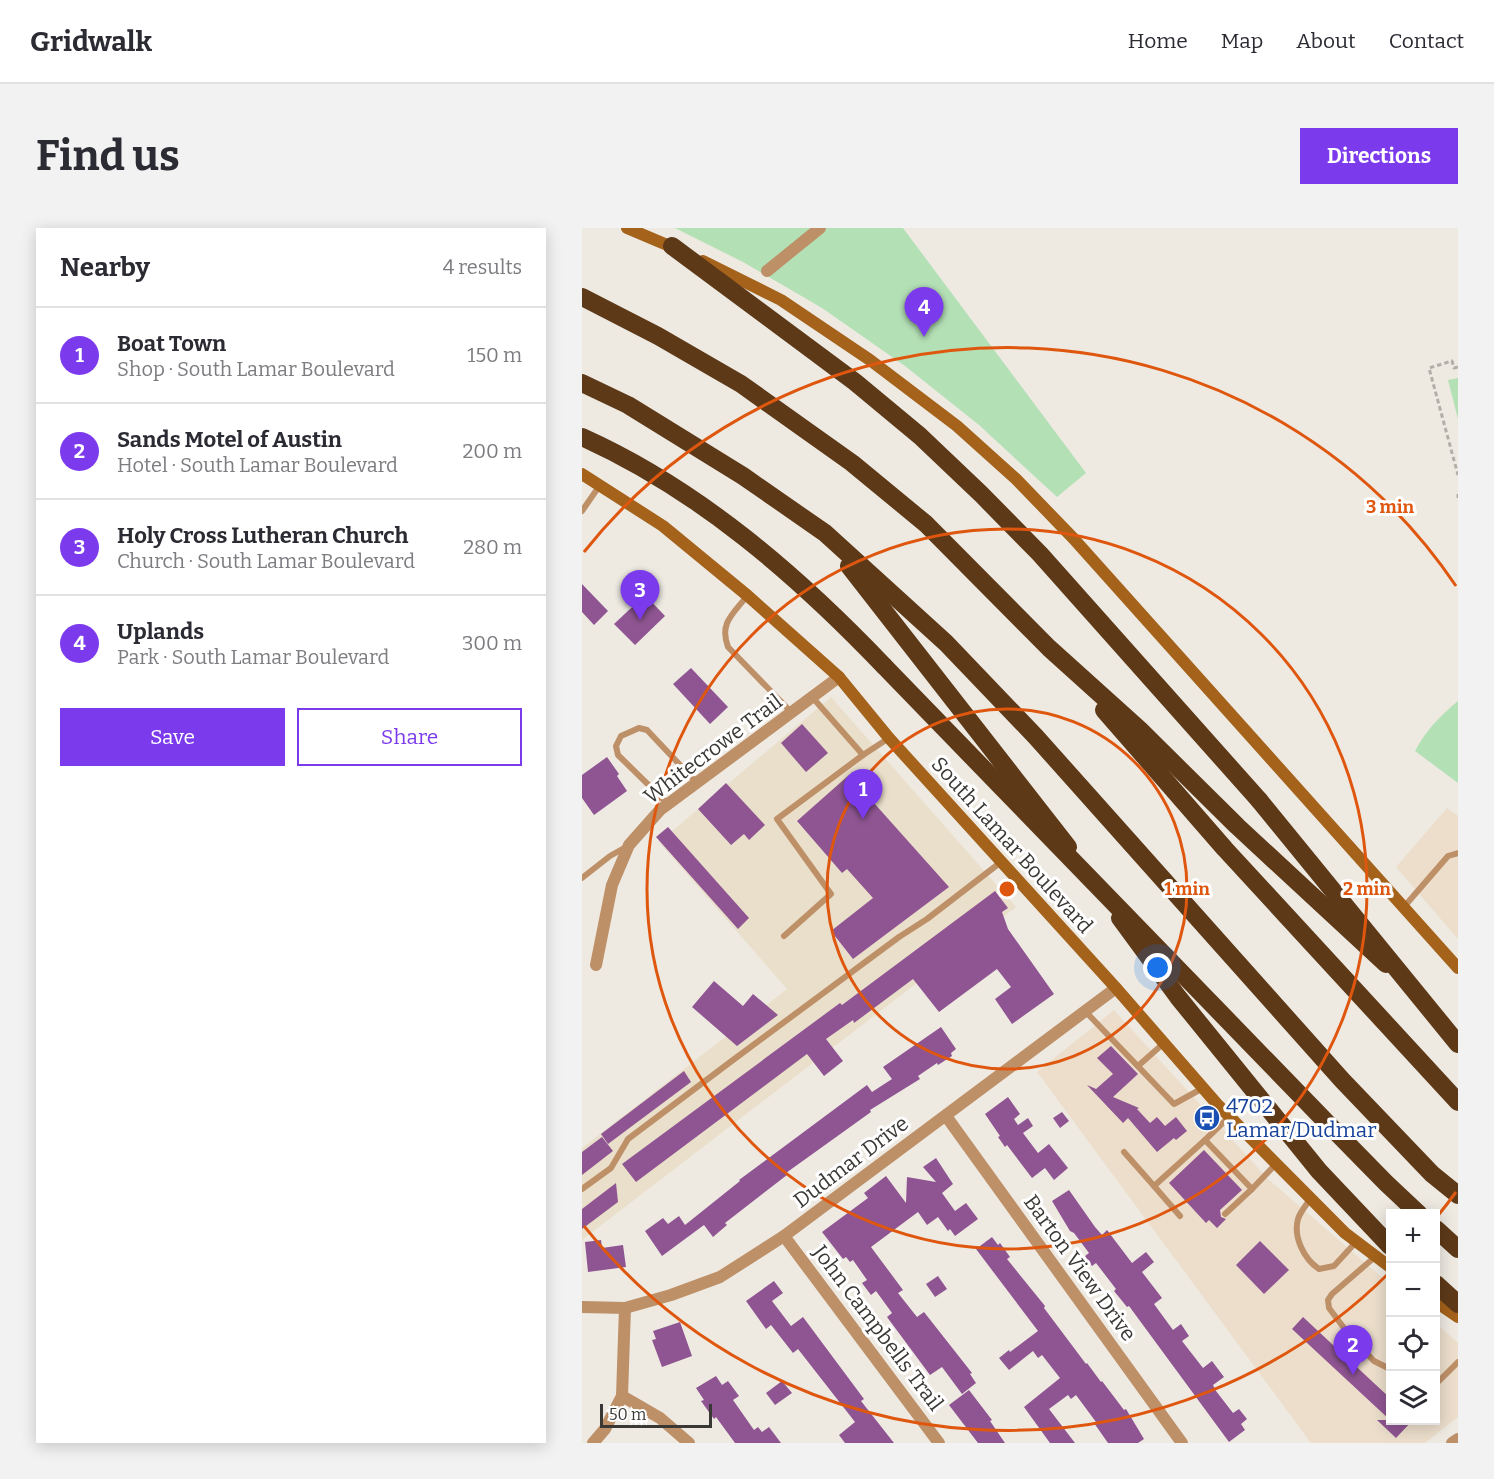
<!DOCTYPE html>
<html lang="en">
<head>
<meta charset="utf-8">
<style>
  body { margin:0; font-family:Bitter,serif; background:#f2f2f3; color:#2b2b33 }
  .controls { position:absolute; right:18px; bottom:18px; display:grid; overflow:hidden; border-radius:0px; box-shadow:0 3px 15px #0003 }
  .controls button { width:54px; height:54px; display:grid; place-items:center; padding:0; border:0; border-bottom:2px solid #e1e1e2; background:#fff; color:#2b2b33; font:30px sans-serif }
  .scale { position:absolute; left:18px; bottom:15px; width:112px; box-sizing:border-box; padding-left:6px; border:3px solid #3a3835; border-top:0; font-size:16px; line-height:21px; white-space:nowrap; color:#3a3835; -webkit-text-stroke:4px #fff; paint-order:stroke }
  .you { position:absolute; left:576px; top:740px; width:21px; height:21px; margin:-15px; border:4px solid #fff; border-radius:50%; background:#1a73e8; box-shadow:0 0 0 9px #1a73e833 }
  .badge { display:grid; place-items:center; width:39px; height:39px; border-radius:50%; background:#7c3aed; color:#fff; font-size:20px; font-weight:700 }
  .pin { position:absolute; translate:-50% -50px; filter:drop-shadow(0 2px 3px #0008) }
  .pin::after { content:''; position:absolute; top:32px; width:21px; height:18px; background:inherit; clip-path:polygon(0 0,100% 0,50% 100%) }
  .list { margin:0; padding:0; list-style:none }
  h2 { display:flex; justify-content:space-between; align-items:center; height:78px; margin:0; padding:0 24px; font-size:26px }
  h2 small { font-size:20px; font-weight:400; color:#7c7c81 }
  .list li { display:grid; grid-template-columns:39px 1fr auto; gap:18px; align-items:center; box-sizing:border-box; height:96px; padding:0 24px; border-top:2px solid #e1e1e2 }
  .list b { display:block; font-size:22px; white-space:nowrap }
  .list p { margin:0; font-size:20px; white-space:nowrap; color:#7c7c81 }
  .list em { font-size:20px; font-style:normal; color:#7c7c81 }
  .actions { display:flex; gap:12px; padding:18px 24px }
  .actions a { flex:1; padding:14px 0; border:2px solid #7c3aed; border-radius:0px; text-align:center; font-size:21px; color:#7c3aed }
  .actions .main { background:#7c3aed; color:#fff }
  .icon { flex:none; width:33px; height:33px; fill:none; stroke:currentColor; stroke-width:2; stroke-linecap:round; stroke-linejoin:round }
  .map { position:relative; flex:none; width:876px; height:1215px; overflow:hidden; border-radius:0px }
  header { display:flex; align-items:center; gap:36px; box-sizing:border-box; height:84px; padding:0 30px; background:#fff; border-bottom:2px solid #e1e1e2 }
  header strong { font-size:28px }
  nav { display:flex; gap:33px; margin-inline-start:auto; font-size:21px }
  .intro { display:flex; align-items:center; justify-content:space-between; box-sizing:border-box; height:144px; padding:0 36px }
  h1 { margin:0; font-size:42px }
  .button { padding:15px 27px; border-radius:0px; background:#7c3aed; color:#fff; font-size:21px; font-weight:700 }
  main { display:flex; gap:36px; padding:0 36px }
  aside { flex:1; background:#fff; border-radius:0px; box-shadow:0 3px 15px #0003 }
  .map>svg:first-child { display:block }
</style>
</head>
<body>
<header>
<strong>Gridwalk</strong>
<nav><a>Home</a><a>Map</a><a>About</a><a>Contact</a></nav>
</header>
<div class="intro"><h1>Find us</h1><a class="button">Directions</a></div>
<main>
<aside>
<h2>Nearby<small>4 results</small></h2>
<ul class="list">
<li><span class="badge">1</span><div><b>Boat Town</b><p>Shop · South Lamar Boulevard</p></div><em>150 m</em></li>
<li><span class="badge">2</span><div><b>Sands Motel of Austin</b><p>Hotel · South Lamar Boulevard</p></div><em>200 m</em></li>
<li><span class="badge">3</span><div><b>Holy Cross Lutheran Church</b><p>Church · South Lamar Boulevard</p></div><em>280 m</em></li>
<li><span class="badge">4</span><div><b>Uplands</b><p>Park · South Lamar Boulevard</p></div><em>300 m</em></li>
</ul>
<div class="actions"><a class="main">Save</a><a>Share</a></div>
</aside>
<div class="map">
<svg width="876" height="1215" viewBox="0 0 876 1215">
  <rect width="100%" height="100%" fill="#eeeae2"/>
  <g fill="#ecdecb">
    <polygon points="865,580 876,588 876,711 814,639"/>
    <polygon points="532,782 687,952 808,1056 808,1192 854,1192 854,1095 876,1115 876,1189 843,1215 729,1215 455,844"/>
  </g>
  <polygon fill="#eadfca" points="249,469 434,679 0,1012 0,920 205,761 77,614"/>
  <g fill="#b4e0b6">
    <polygon points="93,0 321,0 504,245 475,269 397,197 323,138 240,80 161,34"/>
    <polygon points="876,150 876,191 866,152"/>
    <path d="M 876,473 L 876,555 L 833,523 C 844,502 858,488 876,473 Z"/>
  </g>
  <g fill="#8f5592">
    <polygon points="0,356 26,383 12,397 0,384"/>
    <polygon points="63,367 83,388 53,417 32,396"/>
    <polygon points="109,440 146,479 128,496 91,456"/>
    <polygon points="220,496 246,525 224,544 199,515"/>
    <polygon points="25,529 37,546 35,548 45,563 12,587 0,570 0,547"/>
    <polygon points="267,547 367,659 271,731 249,703 291,670 265,641 260,645 215,593"/>
    <polygon points="144,555 183,597 167,612 162,606 149,617 116,581"/>
    <polygon points="86,599 167,690 156,701 74,609"/>
    <polygon points="413,663 426,680 420,684 426,701 472,766 430,796 413,771 429,759 415,741 357,784 331,751 272,795 271,792 244,811 261,833 242,848 225,826 54,954 40,936 258,775 260,777"/>
    <polygon points="132,753 161,778 171,766 196,787 155,818 110,779"/>
    <polygon points="359,799 374,821 369,825 370,828 356,837 355,835 336,848 338,851 288,882 289,884 204,945 205,947 143,995 145,997 131,1009 122,997 80,1028 63,1003 81,990 86,996 97,988 103,997 158,953 157,952 285,857 290,864 310,851 301,839"/>
    <polygon points="529,818 556,846 531,869 557,880 555,881 568,895 575,889 583,898 594,889 605,903 594,912 592,910 575,924 546,890 541,895 505,857 514,861 531,846 515,830"/>
    <polygon points="102,843 109,854 26,916 19,906"/>
    <polygon points="426,869 438,886 432,891 436,897 446,890 451,898 441,905 456,925 467,916 486,940 472,952 463,940 450,950 425,917 423,919 416,909 418,908 403,886"/>
    <polygon points="480,884 487,893 478,900 471,890"/>
    <polygon points="20,909 31,923 0,947 0,924"/>
    <polygon points="622,922 660,962 638,982 639,989 644,991 635,1000 627,992 624,995 587,955"/>
    <polygon points="354,930 371,956 360,965 373,983 384,975 396,991 373,1008 368,1001 366,1003 356,989 345,997 336,984 289,1019 321,1062 316,1065 335,1089 342,1084 390,1145 388,1146 394,1155 380,1166 360,1139 348,1147 305,1089 310,1085 294,1063 289,1067 280,1055 285,1052 271,1032 268,1034 264,1029 261,1031 240,1004 286,970 282,965 304,948 324,975 325,949 354,954 341,939"/>
    <polygon points="34,955 36,974 0,1001 0,981"/>
    <polygon points="487,962 513,999 520,1007 525,1002 550,1035 564,1024 572,1034 560,1044 580,1070 572,1076 591,1102 599,1096 607,1108 600,1113 621,1140 630,1133 642,1149 631,1157 634,1163 651,1185 657,1181 665,1191 659,1196 663,1202 647,1214 547,1078 545,1079 532,1063 534,1061 514,1035 510,1038 503,1028 507,1025 492,1005 488,1003 470,973"/>
    <polygon points="410,1009 416,1017 418,1015 428,1029 425,1031 463,1078 462,1080 504,1136 505,1135 519,1154 520,1153 542,1182 544,1181 562,1211 556,1215 526,1215 512,1195 514,1194 494,1167 489,1171 486,1167 467,1181 493,1215 468,1215 442,1179 478,1150 460,1127 456,1130 451,1123 427,1142 417,1130 427,1122 428,1124 456,1103 394,1021"/>
    <polygon points="19,1012 20,1020 41,1017 44,1039 6,1044 3,1014"/>
    <polygon points="678,1013 707,1042 682,1066 654,1037"/>
    <polygon points="356,1048 365,1061 353,1069 344,1056"/>
    <polygon points="192,1053 201,1065 190,1073 209,1098 221,1089 282,1171 279,1173 312,1215 263,1215 257,1207 273,1194 216,1121 211,1125 189,1097 184,1101 164,1073"/>
    <polygon points="721,1089 808,1170 808,1192 831,1192 814,1210 795,1192 808,1192 710,1101"/>
    <polygon points="98,1094 110,1128 80,1139 70,1112 74,1111 71,1103"/>
    <polygon points="134,1148 140,1157 146,1153 157,1168 151,1172 172,1202 176,1199 180,1204 187,1199 199,1215 153,1215 134,1189 132,1191 119,1173 122,1172 114,1160"/>
    <polygon points="200,1153 210,1165 193,1177 184,1165"/>
    <polygon points="387,1162 410,1192 408,1193 423,1215 396,1215 367,1177"/>
  </g>
  <g fill="none" stroke-linecap="round" stroke-linejoin="round">
    <g stroke="#b2afa9" stroke-width="3" stroke-dasharray="4.5 3" stroke-linecap="butt">
      <polyline points="876,139 872,140 870,133 847,140 876,247"/>
      <polyline points="876,266 876,270"/>
    </g>
    <g stroke="#be9068" stroke-width="6">
      <polyline points="0,283 18,257"/>
      <path d="M 165,368 C 151,386 137,395 146,419 L 210,485"/>
      <polyline points="231,470 281,527"/>
      <polyline points="86,576 36,527 34,518 39,508 57,500 65,502 115,555"/>
      <polyline points="0,650 28,628 44,619"/>
      <polyline points="821,680 866,628 876,625"/>
      <polyline points="202,708 249,666 195,591 281,527 307,510"/>
      <polyline points="503,783 592,876 621,860"/>
      <polyline points="556,838 582,815"/>
      <polyline points="647,889 623,912 670,961 694,936"/>
      <polyline points="542,924 572,958"/>
      <polyline points="0,961 29,940 46,911 147,835 317,709 345,691 419,634"/>
      <path d="M 729,970 C 725,976 718,984 716,991 C 711,1009 722,1031 737,1041 L 752,1038 L 774,1014"/>
      <polyline points="643,986 670,961"/>
      <polyline points="598,988 572,958 623,912"/>
      <polyline points="794,1028 750,1066 746,1072 747,1080 768,1108 792,1133 808,1141"/>
      <polyline points="854,1152 857,1153 876,1134"/>
    </g>
    <g stroke="#be9068" stroke-width="12">
      <polyline points="185,43 238,0"/>
      <polyline points="14,737 30,657 47,617 78,582 257,449"/>
      <polyline points="364,888 600,1215"/>
      <polyline points="202,1008 357,1215"/>
      <polyline points="0,1079 43,1080 89,1067 138,1049 202,1008 534,760"/>
      <polyline points="40,1168 78,1190 107,1215"/>
      <polyline points="11,1215 23,1201 40,1168 43,1080"/>
      <polyline points="870,1215 876,1211"/>
    </g>
    <g stroke="#a4621b" stroke-width="12">
      <polyline points="45,0 97,22"/>
      <polyline points="121,33 199,72 288,132 375,198 434,251 491,310 876,740"/>
      <polyline points="0,246 81,298 166,368 257,449 307,510 534,760 635,876 763,1005 808,1039"/>
      <polyline points="854,1074 876,1089"/>
    </g>
    <g stroke="#5d3918" stroke-width="18">
      <polyline points="90,18 273,154 338,208 399,266 458,326 677,572"/>
      <polyline points="0,69 76,108 159,156 270,235 344,296 467,420 558,502 655,598 804,736"/>
      <polyline points="0,155 46,177 161,248 243,305 364,415 454,509 760,852 850,946 876,967"/>
      <path d="M 0,209 C 116,261 215,347 302,438"/>
      <polyline points="267,338 486,619"/>
      <polyline points="522,482 643,621 876,874"/>
      <polyline points="538,690 596,769 737,943 808,1018"/>
      <polyline points="752,902 804,955 837,986"/>
      <polyline points="854,1001 876,1021"/>
      <polyline points="854,1056 876,1076"/>
    </g>
    <g stroke="#5d3918" stroke-width="18">
      <polyline points="302,438 752,902"/>
      <polyline points="677,572 876,816"/>
    </g>
  </g>
  <g fill="none" stroke="#df570e" stroke-width="3">
    <circle cx="425" cy="661" r="180"/>
    <circle cx="425" cy="661" r="360"/>
    <path d="M874 964A541 541 0 0 1 854 990M808 1044A541 541 0 0 1 2 998M2 324A541 541 0 0 1 874 358"/>
  </g>
  <defs>
    <symbol id="bus-disc" viewBox="-11 -11 22 22"><circle r="9.5" fill="#1a4fb4" stroke="#fff"/><path d="M-5-6H5V4H4V6H2V4H-2V6H-4V4H-5ZM-3.5-4V0h7V-4ZM-3.5 1.2v1.5H-2V1.2ZM2 1.2v1.5H3.5V1.2Z" fill="#fff"/></symbol>
  </defs>
  <g fill-rule="evenodd">
    <use href="#bus-disc" x="610" y="875" width="30" height="30"/>
  </g>
  <g text-anchor="middle" dominant-baseline="central" stroke-width="6" stroke-linejoin="round" paint-order="stroke">
    <g font-size="21" fill="#3a3835" stroke="#fff">
      <text transform="translate(131 521) rotate(-37)">Whitecrowe Trail</text>
      <text transform="translate(430 617) rotate(48)">South Lamar Boulevard</text>
      <text transform="translate(269 934) rotate(-37)">Dudmar Drive</text>
      <text transform="translate(498 1040) rotate(54)">Barton View Drive</text>
      <text transform="translate(296 1100) rotate(53)">John Campbells Trail</text>
    </g>
    <g font-size="21" fill="#164399" stroke="#fff" text-anchor="start">
      <text x="644" y="878">4702<tspan x="644" dy="24">Lamar/Dudmar</tspan></text>
    </g>
  </g>
  <circle cx="425" cy="661" r="9" fill="#df570e" stroke="#fff" stroke-width="3"/>
  <g font-size="18" text-anchor="middle" font-weight="bold" fill="#df570e" stroke="#fff" stroke-width="6" stroke-linejoin="round" paint-order="stroke">
    <text x="808" y="285">3 min</text>
    <text x="605" y="667">1 min</text>
    <text x="785" y="667">2 min</text>
  </g>
</svg>
<div class="controls">
<button>+</button>
<button>−</button>
<button><svg class="icon" aria-label="locate" viewBox="0 0 24 24"><circle cx="12" cy="12" r="6"/><path d="M12 2v4M12 18v4M2 12h4M18 12h4"/></svg></button>
<button><svg class="icon" aria-label="layers" viewBox="0 0 24 24"><path d="M12 4l9 5-9 5-9-5zM3 14l9 5 9-5"/></svg></button>
</div>
<div class="scale">50 m</div>
<div class="you"></div>
<div class="pin badge" style="left:281px;top:591px">1</div>
<div class="pin badge" style="left:771px;top:1147px">2</div>
<div class="pin badge" style="left:58px;top:392px">3</div>
<div class="pin badge" style="left:342px;top:109px">4</div>
</div>
</main>
</body>
</html>
